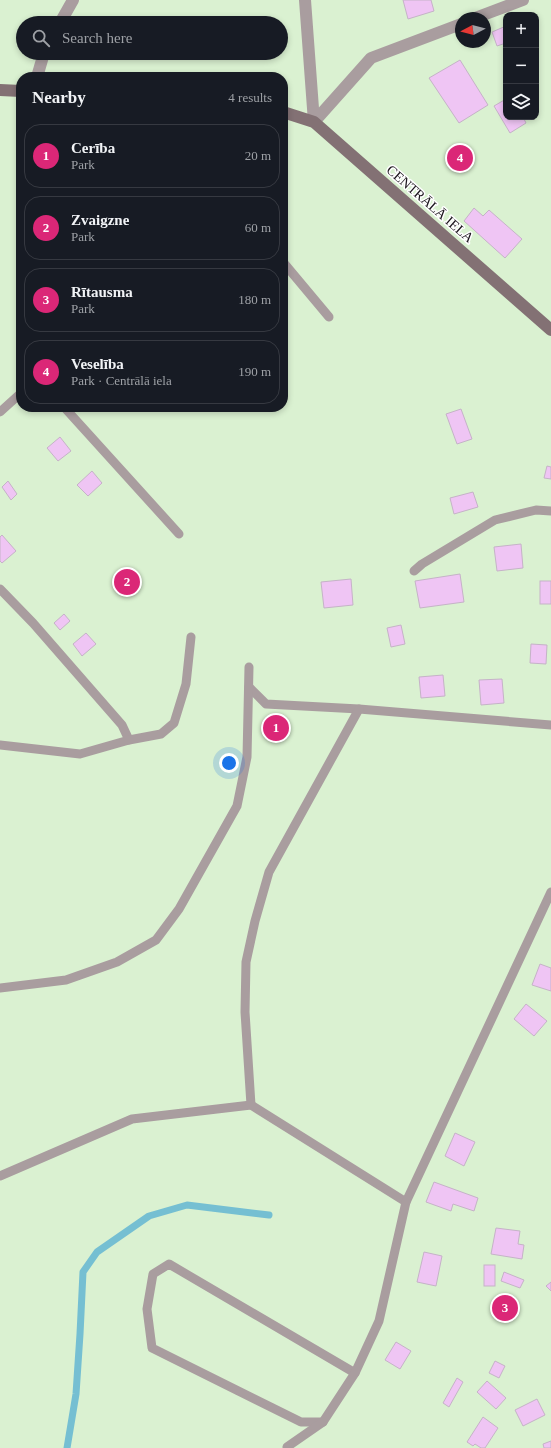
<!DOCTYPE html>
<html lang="en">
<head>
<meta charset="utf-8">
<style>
  body { margin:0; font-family:Georgia,serif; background:#20242c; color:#f1f3f6 }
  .controls { position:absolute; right:12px; top:12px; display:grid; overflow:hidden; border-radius:8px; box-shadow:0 2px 6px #0003 }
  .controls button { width:36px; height:36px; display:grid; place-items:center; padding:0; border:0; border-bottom:1px solid #363941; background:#171b24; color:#f1f3f6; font:20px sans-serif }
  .compass { position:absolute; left:455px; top:12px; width:36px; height:36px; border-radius:50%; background:#171b24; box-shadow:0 2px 6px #0003; rotate:263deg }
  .you { position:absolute; left:229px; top:763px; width:14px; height:14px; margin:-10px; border:3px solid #fff; border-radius:50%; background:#1a73e8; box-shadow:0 0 0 6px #1a73e833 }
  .badge { display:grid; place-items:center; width:26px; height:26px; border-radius:50%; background:#db2777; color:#fff; font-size:13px; font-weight:700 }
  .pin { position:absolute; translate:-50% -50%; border:2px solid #fff; box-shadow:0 1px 4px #0006 }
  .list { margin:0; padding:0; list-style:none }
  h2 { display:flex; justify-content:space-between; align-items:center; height:52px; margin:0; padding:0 16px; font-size:17px }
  h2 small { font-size:13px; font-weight:400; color:#9ea1a6 }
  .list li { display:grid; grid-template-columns:26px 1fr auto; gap:12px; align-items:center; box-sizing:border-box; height:64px; margin:0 8px 8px; padding:0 8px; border:1px solid #363941; border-radius:16px }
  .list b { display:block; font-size:15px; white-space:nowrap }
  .list p { margin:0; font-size:13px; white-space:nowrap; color:#9ea1a6 }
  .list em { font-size:13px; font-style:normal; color:#9ea1a6 }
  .icon { flex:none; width:22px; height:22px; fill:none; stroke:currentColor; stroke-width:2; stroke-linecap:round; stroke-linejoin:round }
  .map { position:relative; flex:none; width:551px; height:1448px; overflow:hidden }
  .search { position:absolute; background:#171b24; box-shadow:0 2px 6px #0003; left:16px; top:16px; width:272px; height:44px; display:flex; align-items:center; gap:10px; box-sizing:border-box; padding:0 14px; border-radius:22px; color:#9ea1a6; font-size:15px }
  .panel { position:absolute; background:#171b24; box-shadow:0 2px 6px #0003; left:16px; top:72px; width:272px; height:340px; border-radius:16px }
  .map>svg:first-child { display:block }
</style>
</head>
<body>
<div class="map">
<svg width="551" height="1448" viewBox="0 0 551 1448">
  <rect width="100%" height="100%" fill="#fdf5fd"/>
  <path fill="#daf1d1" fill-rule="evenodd" d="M 0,0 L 551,0 L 551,1448 L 0,1448 ZM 506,15 L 536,15 L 536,117 L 506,117 ZM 461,18 L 485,18 L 485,42 L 461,42 ZM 23,23 L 281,23 L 281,53 L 23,53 ZM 21,77 L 283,77 L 283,407 L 21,407 Z"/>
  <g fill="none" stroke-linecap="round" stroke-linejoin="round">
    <polyline stroke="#75bfd2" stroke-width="7" points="67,1448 76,1394 80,1334 83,1272 97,1252 149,1216 187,1205 269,1215"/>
  </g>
  <g fill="#efc5f4" stroke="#c5b3c7">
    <polygon points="403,0 431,0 434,11 408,19"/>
    <polygon points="506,26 506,43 497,46 492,32"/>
    <polygon points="460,60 488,105 459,123 429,78"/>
    <polygon points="506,99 506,117 523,117 526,123 510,133 494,106"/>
    <polygon points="474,208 483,216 489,210 522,239 505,258 464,221"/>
    <polygon points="461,409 472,439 457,444 446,414"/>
    <polygon points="60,437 71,451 58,461 47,448"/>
    <polygon points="547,466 551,467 551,479 544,478"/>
    <polygon points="92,471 102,483 88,496 77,485"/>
    <polygon points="8,481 17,494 11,500 2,487"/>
    <polygon points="473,492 478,507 454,514 450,498"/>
    <polygon points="2,535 16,551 2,563 0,561 0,537"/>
    <polygon points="521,544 523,568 497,571 494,547"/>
    <polygon points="460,574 464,602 420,608 415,581"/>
    <polygon points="351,579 353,605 324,608 321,582"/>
    <rect x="540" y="581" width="11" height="23"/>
    <polygon points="64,614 70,621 60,630 54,623"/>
    <polygon points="401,625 405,644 391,647 387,628"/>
    <polygon points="86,633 96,644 82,656 73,644"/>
    <polygon points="531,644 547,645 546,664 530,663"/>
    <polygon points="443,675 445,696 421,698 419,677"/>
    <polygon points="502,679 504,703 481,705 479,680"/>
    <polygon points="540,964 551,968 551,991 532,985"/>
    <polygon points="526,1004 547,1021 534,1036 514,1019"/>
    <polygon points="455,1133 475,1142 464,1166 445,1156"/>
    <polygon points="434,1182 478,1198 474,1211 453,1204 451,1211 426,1202"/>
    <polygon points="496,1228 520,1231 518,1244 524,1245 522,1259 491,1254"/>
    <polygon points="424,1252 442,1256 436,1286 417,1282"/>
    <rect x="484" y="1265" width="11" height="21"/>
    <polygon points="504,1272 524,1280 520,1288 501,1281"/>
    <polygon points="551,1282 551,1291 546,1286"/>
    <polygon points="396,1342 411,1351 400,1369 385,1360"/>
    <polygon points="495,1361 505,1366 499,1378 489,1373"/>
    <polygon points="457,1378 463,1382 449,1407 443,1403"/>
    <polygon points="487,1381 506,1398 496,1409 477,1392"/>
    <polygon points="537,1399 545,1415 523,1426 515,1410"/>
    <polygon points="483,1417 498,1428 485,1448 481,1448 475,1444 473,1446 467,1442"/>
    <polygon points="551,1441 551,1448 544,1448 543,1444"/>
  </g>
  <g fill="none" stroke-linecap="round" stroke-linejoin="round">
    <g stroke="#a99d9f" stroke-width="9">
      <polyline points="283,262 329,317"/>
      <polyline points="64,407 179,534"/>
      <polyline points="0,412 21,393"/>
      <polyline points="414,571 422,564 495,520 536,510 551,511"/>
      <polyline points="0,589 33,623 122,725 129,740"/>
      <polyline points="249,687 266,704 359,709 551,725"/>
      <polyline points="0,745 80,754 129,740 161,734 174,723 186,684 191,637"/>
      <polyline points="0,988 66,980 117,962 156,940 179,909 237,806 247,757 249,667"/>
      <polyline points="251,1105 245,1012 246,962 255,921 269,872 359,709"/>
      <polyline points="0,1176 132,1119 251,1105 406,1202"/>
      <polyline points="323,1422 301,1422 152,1348 147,1309 153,1274 169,1264 355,1373"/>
      <polyline points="287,1447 323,1422 355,1373 379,1321 406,1202 551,892"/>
    </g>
    <g stroke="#a99d9f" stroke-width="12">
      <polyline points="305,0 314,122 371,58 461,24"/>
      <polyline points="475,18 523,0"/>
      <polyline points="60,23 73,0"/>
      <polyline points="37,77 44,53"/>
    </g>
    <g stroke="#837174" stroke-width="12">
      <polyline points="0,90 21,91"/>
      <polyline points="283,112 314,122 551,330"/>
    </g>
  </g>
  <g text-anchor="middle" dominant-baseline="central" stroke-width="3" stroke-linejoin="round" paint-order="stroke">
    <g font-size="14" fill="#1c161d" stroke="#fff">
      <text transform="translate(430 204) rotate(41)">CENTRĀLĀ IELA</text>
    </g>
  </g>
</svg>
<div class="controls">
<button>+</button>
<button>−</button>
<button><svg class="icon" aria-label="layers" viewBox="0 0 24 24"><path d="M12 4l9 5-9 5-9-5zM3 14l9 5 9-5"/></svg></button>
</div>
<svg class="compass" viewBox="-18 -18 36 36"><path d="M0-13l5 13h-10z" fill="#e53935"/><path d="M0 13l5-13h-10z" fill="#9ea1a6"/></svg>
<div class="you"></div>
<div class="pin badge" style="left:276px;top:728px">1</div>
<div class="pin badge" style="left:127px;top:582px">2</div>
<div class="pin badge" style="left:505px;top:1308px">3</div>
<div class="pin badge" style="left:460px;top:158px">4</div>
<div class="search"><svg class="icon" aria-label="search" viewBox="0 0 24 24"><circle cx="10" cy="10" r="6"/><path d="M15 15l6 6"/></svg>Search here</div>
<section class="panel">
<h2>Nearby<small>4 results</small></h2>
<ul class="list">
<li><span class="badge">1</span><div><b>Cerība</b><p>Park</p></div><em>20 m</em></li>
<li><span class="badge">2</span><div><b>Zvaigzne</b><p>Park</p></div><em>60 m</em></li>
<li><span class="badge">3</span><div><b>Rītausma</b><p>Park</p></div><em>180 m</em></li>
<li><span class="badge">4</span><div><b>Veselība</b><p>Park · Centrālā iela</p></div><em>190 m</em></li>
</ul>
</section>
</div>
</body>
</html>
